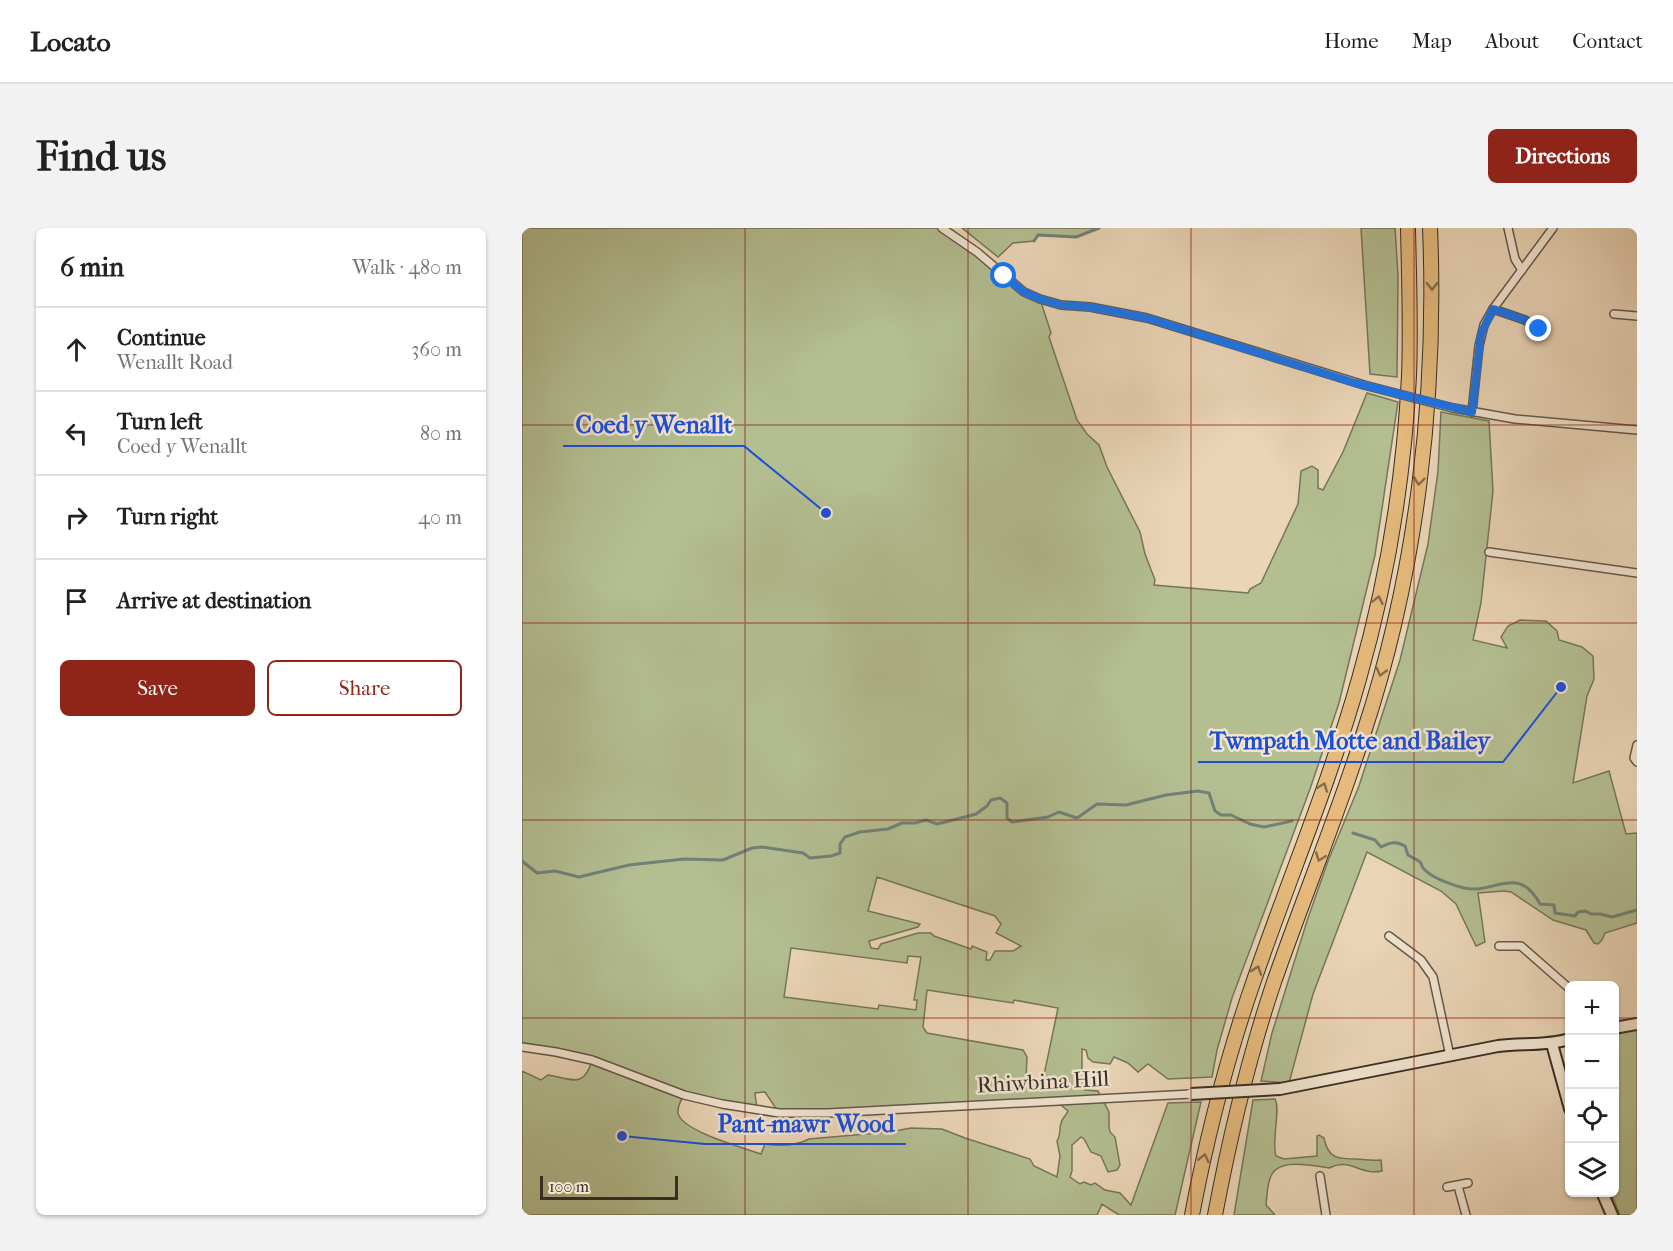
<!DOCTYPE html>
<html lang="en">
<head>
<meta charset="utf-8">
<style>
  body { margin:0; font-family:"IM FELL French Canon",serif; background:#f2f2f2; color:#202124 }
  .controls { position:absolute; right:18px; bottom:18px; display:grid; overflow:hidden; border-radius:9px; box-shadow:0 2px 4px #0004 }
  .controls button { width:54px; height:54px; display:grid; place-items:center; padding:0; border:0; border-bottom:2px solid #e0e0e0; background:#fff; color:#202124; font:30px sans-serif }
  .scale { position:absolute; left:18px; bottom:15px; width:138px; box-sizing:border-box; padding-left:6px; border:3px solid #372e24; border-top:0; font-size:16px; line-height:21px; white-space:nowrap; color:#372e24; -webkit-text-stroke:4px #f1e4d0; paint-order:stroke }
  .stop { position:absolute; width:18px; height:18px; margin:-14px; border:4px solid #1a73e8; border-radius:50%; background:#fff }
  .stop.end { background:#1a73e8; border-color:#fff; box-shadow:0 2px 6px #0008 }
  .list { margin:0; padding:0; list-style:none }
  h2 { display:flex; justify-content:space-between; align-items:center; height:78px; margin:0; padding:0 24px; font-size:26px }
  h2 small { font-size:20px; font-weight:400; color:#757577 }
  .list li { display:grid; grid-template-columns:39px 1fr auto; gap:18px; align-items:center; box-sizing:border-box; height:84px; padding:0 24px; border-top:2px solid #e0e0e0 }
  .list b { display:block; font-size:22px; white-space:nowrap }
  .list p { margin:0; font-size:20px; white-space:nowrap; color:#757577 }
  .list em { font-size:20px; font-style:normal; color:#757577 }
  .actions { display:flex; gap:12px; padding:18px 24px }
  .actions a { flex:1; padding:14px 0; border:2px solid #8f2418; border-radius:9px; text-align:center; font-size:21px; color:#8f2418 }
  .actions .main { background:#8f2418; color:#fff }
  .icon { flex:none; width:33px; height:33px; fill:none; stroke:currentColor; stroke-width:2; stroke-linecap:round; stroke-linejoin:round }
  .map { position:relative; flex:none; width:1115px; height:987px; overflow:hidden; border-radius:9px }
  header { display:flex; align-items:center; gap:36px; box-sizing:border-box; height:84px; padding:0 30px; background:#fff; border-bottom:2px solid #e0e0e0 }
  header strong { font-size:28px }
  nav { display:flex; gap:33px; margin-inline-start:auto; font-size:21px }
  .intro { display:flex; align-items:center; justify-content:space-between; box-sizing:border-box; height:144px; padding:0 36px }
  h1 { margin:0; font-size:42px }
  .button { padding:15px 27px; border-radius:9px; background:#8f2418; color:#fff; font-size:21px; font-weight:700 }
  main { display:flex; gap:36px; padding:0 36px }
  aside { flex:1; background:#fff; border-radius:9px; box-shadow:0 2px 4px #0004 }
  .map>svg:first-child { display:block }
</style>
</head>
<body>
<header>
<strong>Locato</strong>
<nav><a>Home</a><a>Map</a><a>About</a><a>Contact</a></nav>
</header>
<div class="intro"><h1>Find us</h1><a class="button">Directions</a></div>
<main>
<aside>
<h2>6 min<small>Walk · 480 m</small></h2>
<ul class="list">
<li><svg class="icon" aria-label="ahead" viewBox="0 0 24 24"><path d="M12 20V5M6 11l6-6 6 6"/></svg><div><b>Continue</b><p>Wenallt Road</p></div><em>360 m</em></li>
<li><svg class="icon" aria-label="left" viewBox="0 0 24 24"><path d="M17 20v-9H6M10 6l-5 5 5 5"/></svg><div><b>Turn left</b><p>Coed y Wenallt</p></div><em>80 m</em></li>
<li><svg class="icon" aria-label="right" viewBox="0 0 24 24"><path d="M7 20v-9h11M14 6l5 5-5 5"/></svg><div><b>Turn right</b></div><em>40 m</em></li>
<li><svg class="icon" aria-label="arrive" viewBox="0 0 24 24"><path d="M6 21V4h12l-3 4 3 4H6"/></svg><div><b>Arrive at destination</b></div></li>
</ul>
<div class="actions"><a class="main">Save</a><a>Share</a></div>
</aside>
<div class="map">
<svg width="1115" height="987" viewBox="0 0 1115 987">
  <rect width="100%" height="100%" fill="#ead5b7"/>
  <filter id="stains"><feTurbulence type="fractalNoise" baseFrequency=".00333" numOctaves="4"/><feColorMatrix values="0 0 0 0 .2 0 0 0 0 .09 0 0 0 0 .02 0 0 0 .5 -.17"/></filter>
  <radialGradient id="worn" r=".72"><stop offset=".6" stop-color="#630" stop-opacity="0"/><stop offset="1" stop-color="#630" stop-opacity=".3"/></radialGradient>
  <g fill="#b3be91" stroke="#75765a" stroke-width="1.5" fill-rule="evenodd">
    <path d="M 0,0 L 420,0 L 481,48 L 518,71 L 529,105 L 527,109 L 555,192 L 565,206 L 577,217 L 585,239 L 618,304 L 623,326 L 633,352 L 632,357 L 726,365 L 728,361 L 739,355 L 776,276 L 779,243 L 790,238 L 796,242 L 796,260 L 801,262 L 821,224 L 845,165 L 876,174 L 853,327 L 817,475 L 788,561 L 710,770 L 695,822 L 690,849 L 646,851 L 626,836 L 616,844 L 606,835 L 592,829 L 588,836 L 571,834 L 566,830 L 564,822 L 560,821 L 560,843 L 565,856 L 563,862 L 576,863 L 587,884 L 587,899 L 588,904 L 593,909 L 598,937 L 595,942 L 586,944 L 579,928 L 569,924 L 562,911 L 559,909 L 550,917 L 550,943 L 548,949 L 558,956 L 562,954 L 569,957 L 573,955 L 583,962 L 598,965 L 609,977 L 646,875 L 679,874 L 653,987 L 597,987 L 580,976 L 575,987 L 0,987 L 0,843 L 19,852 L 26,847 C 50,851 62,861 70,832 L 0,819 ZM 355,649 L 473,688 L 479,696 L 474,705 L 499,718 L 491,723 L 473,723 L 468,732 L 464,732 L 465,724 L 450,718 L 449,721 L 412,708 L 409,705 L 396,705 L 359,716 L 356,721 L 349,720 L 347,713 L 396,699 L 398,696 L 346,683 ZM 269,720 L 385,735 L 386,728 L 399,729 L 392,772 L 395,772 L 394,782 L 357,777 L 356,781 L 262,769 ZM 405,762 L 491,775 L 492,772 L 536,780 L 521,852 L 504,850 L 505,829 L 501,822 L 405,805 L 401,799 ZM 243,864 L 257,885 L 537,872 L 539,877 L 546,883 C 544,888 540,890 539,895 C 537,901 539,907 535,913 L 538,928 L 535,949 L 512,938 L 508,931 L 443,910 L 420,901 L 389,900 L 367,904 L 287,911 C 274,918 257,918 243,916 L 239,926 C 222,920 159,903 156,885 C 155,879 159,872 162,867 L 235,882 L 233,865 Z"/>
    <polygon points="440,0 577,0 554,9 516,7 512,13 491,15 476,29"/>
    <polygon points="839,0 873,0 876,48 875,149 848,146"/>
    <polygon points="919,184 967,193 971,263 959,375 951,412 985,420 979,409 986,398 998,392 1024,393 1035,403 1037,412 1060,419 1071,428 1072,451 1065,468 1051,555 1087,543 1104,606 1115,605 1115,695 1083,705 1080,712 1076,716 1072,715 1064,702 1031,692 989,664 982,663 956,665 963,714 954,718 934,676 919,663 845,624 791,766 767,855 739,853 750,805 785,693 806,633 837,558 878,432 906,316 916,243"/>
    <polygon points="1115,797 1115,987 1098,987 1089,965 1092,964 1093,801"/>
    <path d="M 753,871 C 759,882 749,913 754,928 L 762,931 L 795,928 L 795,908 L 797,907 L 802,910 C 806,931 816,931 835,931 C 845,932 849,933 859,932 L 860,943 C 838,948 828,929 807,940 C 793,938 757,929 749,948 C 745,956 745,968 744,977 L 753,987 L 712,987 L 731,872 Z"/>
  </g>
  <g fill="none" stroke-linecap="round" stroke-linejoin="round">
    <g stroke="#71817a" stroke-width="3">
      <polyline points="512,13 516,7 554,9 577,0"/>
      <path d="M 831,605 L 853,612 L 859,619 C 869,614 874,613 883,618 L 886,627 C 889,629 895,631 898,634 C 901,638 899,639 903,642 C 912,651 931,657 942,660 C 972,667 996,635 1018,676 L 1032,677 L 1033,685 L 1053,688 L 1056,684 L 1063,683 L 1069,686 L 1078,686 L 1090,689 L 1115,682"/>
      <polyline points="0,633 15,645 33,643 57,649 107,637 162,631 201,632 230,620 240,619 281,625 288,630 309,628 318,625 318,616 323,609 338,604 366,601 380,595 393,595 404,592 415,596 443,589 454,586 465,578 469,572 478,570 485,575 485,590 490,594 526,589 537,584 555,590 575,576 604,577 644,567 676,563 687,565 693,583 699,587 709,587 728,596 742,599 770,593"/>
    </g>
    <defs>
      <g id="street">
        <polyline points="420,0 455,24 502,64 518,71 539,77 568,79 625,90 842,157"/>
        <polyline points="986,0 993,31 1000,42"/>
        <polyline points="971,81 1003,92 1017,101"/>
        <polyline points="1092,86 1115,88"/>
        <polyline points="931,180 993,191 1115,202"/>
        <polyline points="950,184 957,118 962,97 971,81 1031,0"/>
        <polyline points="967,324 1115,345"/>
        <polyline points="1115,517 1112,530 1115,534"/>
        <polyline points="867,708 899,732 911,749 928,828"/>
        <polyline points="977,718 999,718 1048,761"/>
        <polyline points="0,819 34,824 70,832 162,867 200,876 257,885 306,885 669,866"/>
        <polyline points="798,948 804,987"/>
        <polyline points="936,958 944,987"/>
        <polyline points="925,959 946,955"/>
      </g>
      <g id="secondary">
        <polyline points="1092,800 1115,796"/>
        <polyline points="1030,816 1048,881"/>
        <path d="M 758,861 L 976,818 C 1000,815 1024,818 1048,811"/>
        <polyline points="1080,964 1090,987"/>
      </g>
      <g id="highway">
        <path d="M 670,987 C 685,908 705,830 731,755 C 766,653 808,554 837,451 C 865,353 882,250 887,148 C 889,99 887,49 886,0"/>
        <path d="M 693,987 C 708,908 726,831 752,754 C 781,671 815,589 842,504 C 895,343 915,169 908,0"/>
      </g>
    </defs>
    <use href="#street" stroke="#645849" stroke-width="10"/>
    <use href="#secondary" stroke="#372e24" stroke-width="14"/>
    <use href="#highway" stroke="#372e24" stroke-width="16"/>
    <use href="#street" stroke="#f1e4d0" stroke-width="7"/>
    <use href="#secondary" stroke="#f1e4d0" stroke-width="10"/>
    <use href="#highway" stroke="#e5ba7c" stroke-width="14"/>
    <defs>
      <polyline id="street-bridge" points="842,157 931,180"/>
      <polyline id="secondary-bridge" points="669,866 758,861"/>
    </defs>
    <use href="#street-bridge" stroke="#645849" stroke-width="10" stroke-linecap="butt"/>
    <use href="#secondary-bridge" stroke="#372e24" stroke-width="14" stroke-linecap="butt"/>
    <use href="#street-bridge" stroke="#f1e4d0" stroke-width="7"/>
    <use href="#secondary-bridge" stroke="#f1e4d0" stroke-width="10"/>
  </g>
  <defs><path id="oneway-chevron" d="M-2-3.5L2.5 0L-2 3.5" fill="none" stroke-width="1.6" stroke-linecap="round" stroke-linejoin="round" transform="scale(1.5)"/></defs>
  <g stroke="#856d4c">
    <use href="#oneway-chevron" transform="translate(910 58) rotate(90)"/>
    <use href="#oneway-chevron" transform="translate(897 253) rotate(97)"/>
    <use href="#oneway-chevron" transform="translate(856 372) rotate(-78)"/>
    <use href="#oneway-chevron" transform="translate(859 444) rotate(105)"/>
    <use href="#oneway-chevron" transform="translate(801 559) rotate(-70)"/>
    <use href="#oneway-chevron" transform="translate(798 629) rotate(110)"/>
    <use href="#oneway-chevron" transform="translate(735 742) rotate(-71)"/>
    <use href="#oneway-chevron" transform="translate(682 930) rotate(-77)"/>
  </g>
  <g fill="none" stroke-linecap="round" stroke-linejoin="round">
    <polyline stroke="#1a73e8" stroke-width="8" points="482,48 502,64 518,71 539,77 568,79 625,90 833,155 950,184 959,106 971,81 1003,92 1017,101"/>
  </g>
  <path fill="none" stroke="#8f2418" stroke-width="1.5" stroke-opacity="0.55" d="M 223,0 L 223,987M 446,0 L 446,987M 669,0 L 669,987M 892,0 L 892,987M 0,197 L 1115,197M 0,395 L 1115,395M 0,592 L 1115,592M 0,790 L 1048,790M 1092,790 L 1115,790"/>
  <g text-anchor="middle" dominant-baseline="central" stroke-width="5" stroke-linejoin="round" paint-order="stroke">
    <g font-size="22" fill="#372e24" stroke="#f1e4d0">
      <text transform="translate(521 854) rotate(-3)">Rhiwbina Hill</text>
    </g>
  </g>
  <path fill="none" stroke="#1d4ed8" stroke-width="2" d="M304 285L222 218H41M1039 459L981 534H676M100 908L183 916H384"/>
  <g fill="#1d4ed8" stroke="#f1e4d0" stroke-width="2">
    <circle cx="304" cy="285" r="6"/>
    <circle cx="1039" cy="459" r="6"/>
    <circle cx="100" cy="908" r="6"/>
  </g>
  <g font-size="24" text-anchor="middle" font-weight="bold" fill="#1d4ed8" stroke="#f1e4d0" stroke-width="5" stroke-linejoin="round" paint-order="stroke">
    <text x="132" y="205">Coed y Wenallt</text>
    <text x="828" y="521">Twmpath Motte and Bailey</text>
    <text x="284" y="904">Pant-mawr Wood</text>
  </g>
  <rect width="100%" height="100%" filter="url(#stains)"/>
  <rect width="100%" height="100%" fill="url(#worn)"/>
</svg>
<div class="controls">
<button>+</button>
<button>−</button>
<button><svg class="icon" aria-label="locate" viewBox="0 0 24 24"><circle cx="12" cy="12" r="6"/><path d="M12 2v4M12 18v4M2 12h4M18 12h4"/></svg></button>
<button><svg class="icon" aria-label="layers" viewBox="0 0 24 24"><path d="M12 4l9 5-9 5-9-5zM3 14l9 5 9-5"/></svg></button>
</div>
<div class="scale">100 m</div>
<div class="stop" style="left:482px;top:48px"></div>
<div class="stop end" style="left:1017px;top:101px"></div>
</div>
</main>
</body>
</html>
